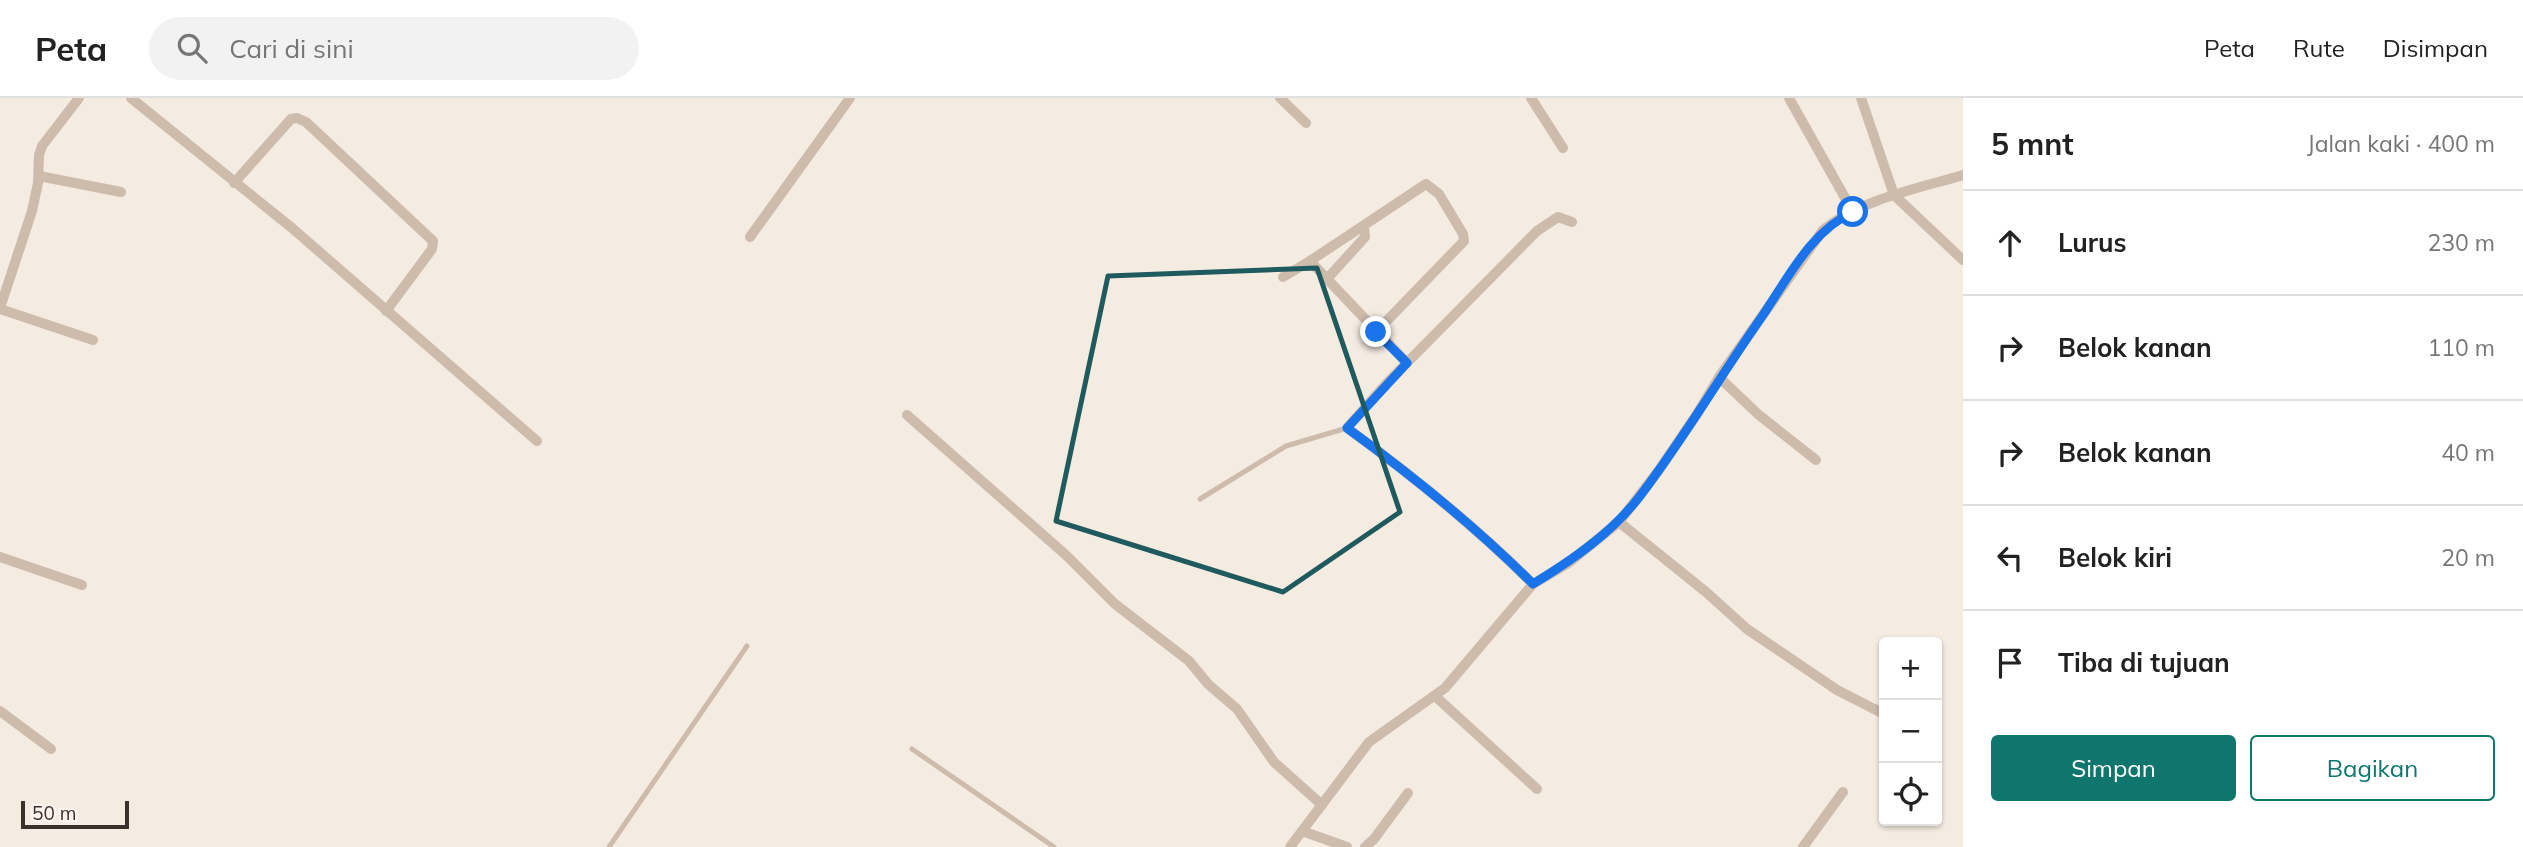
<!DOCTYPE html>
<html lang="id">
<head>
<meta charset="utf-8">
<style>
  body { margin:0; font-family:Mulish,sans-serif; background:#f2f2f2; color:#222 }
  .controls { position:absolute; right:21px; bottom:21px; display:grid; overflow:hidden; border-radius:7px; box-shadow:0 2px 5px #0004 }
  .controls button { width:63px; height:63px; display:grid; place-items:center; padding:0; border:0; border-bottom:2px solid #e0e0e0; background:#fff; color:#222; font:35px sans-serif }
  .scale { position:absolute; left:21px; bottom:18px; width:108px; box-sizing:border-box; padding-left:7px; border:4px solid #3b302b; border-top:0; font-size:19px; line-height:24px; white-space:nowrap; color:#3b302b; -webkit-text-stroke:5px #fbf5ee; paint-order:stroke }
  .stop { position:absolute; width:21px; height:21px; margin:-16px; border:5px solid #1a73e8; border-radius:50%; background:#fff }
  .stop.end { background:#1a73e8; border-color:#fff; box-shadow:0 2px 7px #0008 }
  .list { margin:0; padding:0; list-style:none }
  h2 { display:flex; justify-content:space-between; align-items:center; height:91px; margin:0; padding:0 28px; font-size:30px }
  h2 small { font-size:23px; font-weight:400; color:#767676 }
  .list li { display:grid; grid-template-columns:46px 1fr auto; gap:21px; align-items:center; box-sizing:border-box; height:105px; padding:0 28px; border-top:2px solid #e0e0e0 }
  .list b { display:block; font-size:26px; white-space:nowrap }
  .list em { font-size:23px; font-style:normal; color:#767676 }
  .actions { display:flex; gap:14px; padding:21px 28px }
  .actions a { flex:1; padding:16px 0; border:2px solid #0f766e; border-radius:7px; text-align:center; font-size:24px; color:#0f766e }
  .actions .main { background:#0f766e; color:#fff }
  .icon { flex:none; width:38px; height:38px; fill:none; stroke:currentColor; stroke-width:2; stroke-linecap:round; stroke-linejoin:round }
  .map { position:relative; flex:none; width:1963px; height:749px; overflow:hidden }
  header { display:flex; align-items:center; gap:42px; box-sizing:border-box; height:98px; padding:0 35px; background:#fff; border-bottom:2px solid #e0e0e0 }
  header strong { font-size:33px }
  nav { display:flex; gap:38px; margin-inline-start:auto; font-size:24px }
  .search { width:490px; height:63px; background:#f2f2f2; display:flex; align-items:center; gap:18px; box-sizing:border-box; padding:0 24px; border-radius:38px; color:#767676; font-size:26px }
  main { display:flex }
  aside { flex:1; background:#fff }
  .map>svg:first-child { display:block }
</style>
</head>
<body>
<header>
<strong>Peta</strong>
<div class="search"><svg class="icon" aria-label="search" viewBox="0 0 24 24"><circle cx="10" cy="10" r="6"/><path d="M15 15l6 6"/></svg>Cari di sini</div>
<nav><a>Peta</a><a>Rute</a><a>Disimpan</a></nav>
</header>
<main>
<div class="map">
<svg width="1963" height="749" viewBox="0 0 1963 749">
  <rect width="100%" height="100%" fill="#f4ebe1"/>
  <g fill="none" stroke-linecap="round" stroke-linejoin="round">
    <g stroke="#cdbbac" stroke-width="5">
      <polyline points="1200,401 1286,348 1347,330"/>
      <polyline points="912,651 1054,749"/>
      <polyline points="609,749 747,548"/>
    </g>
    <g stroke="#cdbbac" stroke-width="10">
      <polyline points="131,0 292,130 537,343"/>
      <polyline points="1280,0 1306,25"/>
      <polyline points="1531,0 1563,50"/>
      <polyline points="1789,0 1853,114"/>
      <polyline points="1861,0 1894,97 1963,162"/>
      <polyline points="39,78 121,94"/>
      <polyline points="234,85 291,21 297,20 306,24 433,143 432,151 386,213"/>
      <polyline points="750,139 850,0"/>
      <polyline points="1283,179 1310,163"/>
      <polyline points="1326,182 1365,139 1364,129"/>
      <polyline points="0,210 32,113 38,85 39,57 42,48 79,0"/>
      <polyline points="0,211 93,242"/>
      <polyline points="1376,234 1464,143 1463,136 1439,96 1426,86 1310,163 1407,265"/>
      <polyline points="1719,279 1759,317 1816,362"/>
      <polyline points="907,317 1067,458 1115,506 1189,563 1208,586 1237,611 1274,664 1322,707"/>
      <polyline points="1619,424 1706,494 1747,531 1837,592 1884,616"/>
      <polyline points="0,459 82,487"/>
      <path d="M 1533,486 C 1475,428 1413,378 1347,330 L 1386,286 L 1537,133 L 1558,119 L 1572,124"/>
      <polyline points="1435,598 1537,691"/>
      <polyline points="0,613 51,651"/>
      <polyline points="1302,733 1347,749"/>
      <path d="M 1290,749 L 1369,644 L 1445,590 L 1533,486 L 1567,466 L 1619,424 L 1659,372 L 1697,316 L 1719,279 L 1823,132 C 1862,101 1916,91 1963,77"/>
      <polyline points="1365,749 1374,741 1408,695"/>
      <polyline points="1803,749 1843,694"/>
    </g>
  </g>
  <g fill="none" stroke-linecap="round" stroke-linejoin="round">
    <path stroke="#1a73e8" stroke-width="9" d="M 1376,234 L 1407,265 L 1347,330 C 1413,378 1475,428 1533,486 C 1572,462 1612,435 1640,398 C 1684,340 1721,277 1763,217 C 1788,180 1811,133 1853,114"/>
  </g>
  <path fill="none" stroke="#1f5a5e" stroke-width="5" stroke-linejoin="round" d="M 1317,170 L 1400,414 L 1283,494 L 1056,423 L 1108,178 Z"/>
</svg>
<div class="controls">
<button>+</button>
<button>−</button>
<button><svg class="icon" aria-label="locate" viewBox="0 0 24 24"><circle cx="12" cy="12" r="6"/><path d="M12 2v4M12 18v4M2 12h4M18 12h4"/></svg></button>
</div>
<div class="scale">50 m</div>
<div class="stop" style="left:1853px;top:114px"></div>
<div class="stop end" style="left:1376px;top:234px"></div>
</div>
<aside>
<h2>5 mnt<small>Jalan kaki · 400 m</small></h2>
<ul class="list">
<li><svg class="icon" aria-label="ahead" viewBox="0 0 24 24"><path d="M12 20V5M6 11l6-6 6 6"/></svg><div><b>Lurus</b></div><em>230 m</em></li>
<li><svg class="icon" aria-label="right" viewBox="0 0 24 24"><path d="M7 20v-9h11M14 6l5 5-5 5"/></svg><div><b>Belok kanan</b></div><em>110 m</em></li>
<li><svg class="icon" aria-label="right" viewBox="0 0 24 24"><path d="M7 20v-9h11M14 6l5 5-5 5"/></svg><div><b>Belok kanan</b></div><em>40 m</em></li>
<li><svg class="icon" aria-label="left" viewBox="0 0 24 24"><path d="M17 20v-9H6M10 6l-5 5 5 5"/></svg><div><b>Belok kiri</b></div><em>20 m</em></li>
<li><svg class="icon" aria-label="arrive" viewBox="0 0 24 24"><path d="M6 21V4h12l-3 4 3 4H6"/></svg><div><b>Tiba di tujuan</b></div></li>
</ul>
<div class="actions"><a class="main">Simpan</a><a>Bagikan</a></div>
</aside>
</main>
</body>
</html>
